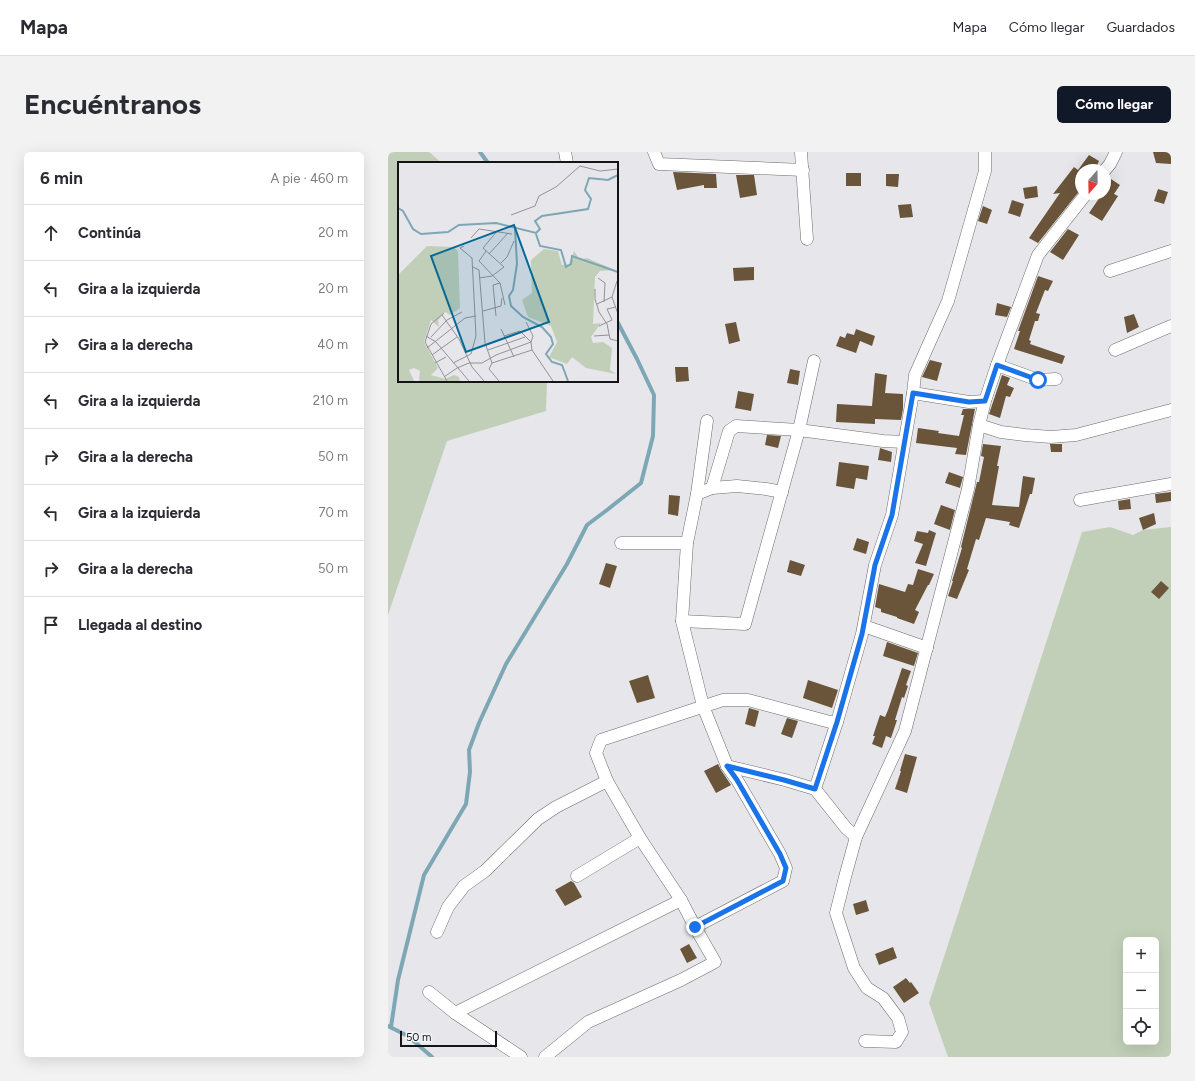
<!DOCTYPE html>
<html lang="es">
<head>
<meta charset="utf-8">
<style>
  body { margin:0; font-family:Figtree,sans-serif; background:#f2f2f3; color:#2b2b33 }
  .controls { position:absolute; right:12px; bottom:12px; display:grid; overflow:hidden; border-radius:6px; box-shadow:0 4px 16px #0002 }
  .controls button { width:36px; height:36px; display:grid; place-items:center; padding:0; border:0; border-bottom:1px solid #e1e1e2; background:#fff; color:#2b2b33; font:20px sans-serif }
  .compass { position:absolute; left:687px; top:12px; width:36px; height:36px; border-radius:50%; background:#fff; box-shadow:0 4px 16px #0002; rotate:200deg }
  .scale { position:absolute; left:12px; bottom:10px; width:97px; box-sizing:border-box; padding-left:4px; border:2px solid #141415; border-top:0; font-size:11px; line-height:14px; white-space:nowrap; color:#141415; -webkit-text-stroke:3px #f4f5f8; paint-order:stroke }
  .stop { position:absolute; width:12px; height:12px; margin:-9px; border:3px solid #1a73e8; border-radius:50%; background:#fff }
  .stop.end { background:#1a73e8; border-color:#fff; box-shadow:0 1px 4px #0008 }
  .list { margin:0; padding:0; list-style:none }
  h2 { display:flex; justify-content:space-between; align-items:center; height:52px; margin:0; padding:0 16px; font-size:17px }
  h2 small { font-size:13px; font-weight:400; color:#7c7c81 }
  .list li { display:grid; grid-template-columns:26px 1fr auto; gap:12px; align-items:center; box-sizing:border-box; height:56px; padding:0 16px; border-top:1px solid #e1e1e2 }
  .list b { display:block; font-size:15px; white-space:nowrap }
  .list em { font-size:13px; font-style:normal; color:#7c7c81 }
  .icon { flex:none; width:22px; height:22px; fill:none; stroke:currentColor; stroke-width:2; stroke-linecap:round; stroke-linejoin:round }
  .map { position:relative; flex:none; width:783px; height:905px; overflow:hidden; border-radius:6px }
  header { display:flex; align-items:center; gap:24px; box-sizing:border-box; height:56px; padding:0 20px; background:#fff; border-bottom:1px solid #e1e1e2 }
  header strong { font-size:19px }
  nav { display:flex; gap:22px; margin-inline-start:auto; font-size:14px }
  .intro { display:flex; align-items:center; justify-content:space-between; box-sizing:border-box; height:96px; padding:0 24px }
  h1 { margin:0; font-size:28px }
  .button { padding:10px 18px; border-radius:6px; background:#111827; color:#fff; font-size:14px; font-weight:700 }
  main { display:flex; gap:24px; padding:0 24px }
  aside { flex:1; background:#fff; border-radius:6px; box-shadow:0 4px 16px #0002 }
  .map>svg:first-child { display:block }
</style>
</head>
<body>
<header>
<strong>Mapa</strong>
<nav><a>Mapa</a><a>Cómo llegar</a><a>Guardados</a></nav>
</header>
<div class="intro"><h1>Encuéntranos</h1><a class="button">Cómo llegar</a></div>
<main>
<aside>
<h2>6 min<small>A pie · 460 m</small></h2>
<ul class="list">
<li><svg class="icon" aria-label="ahead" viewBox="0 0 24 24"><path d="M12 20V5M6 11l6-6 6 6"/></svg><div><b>Continúa</b></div><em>20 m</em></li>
<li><svg class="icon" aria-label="left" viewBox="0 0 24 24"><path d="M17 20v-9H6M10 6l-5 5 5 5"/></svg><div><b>Gira a la izquierda</b></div><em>20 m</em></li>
<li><svg class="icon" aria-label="right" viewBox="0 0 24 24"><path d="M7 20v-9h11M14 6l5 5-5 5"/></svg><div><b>Gira a la derecha</b></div><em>40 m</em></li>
<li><svg class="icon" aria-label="left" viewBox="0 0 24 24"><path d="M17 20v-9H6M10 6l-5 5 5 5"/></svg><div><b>Gira a la izquierda</b></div><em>210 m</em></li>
<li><svg class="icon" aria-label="right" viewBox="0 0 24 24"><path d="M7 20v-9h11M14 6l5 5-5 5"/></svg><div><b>Gira a la derecha</b></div><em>50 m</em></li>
<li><svg class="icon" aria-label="left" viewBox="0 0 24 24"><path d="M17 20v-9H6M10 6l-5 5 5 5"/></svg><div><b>Gira a la izquierda</b></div><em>70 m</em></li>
<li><svg class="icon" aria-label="right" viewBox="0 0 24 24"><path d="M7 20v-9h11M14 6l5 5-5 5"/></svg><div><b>Gira a la derecha</b></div><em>50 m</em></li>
<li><svg class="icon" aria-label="arrive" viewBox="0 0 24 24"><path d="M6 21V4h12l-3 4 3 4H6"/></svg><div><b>Llegada al destino</b></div></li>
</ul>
</aside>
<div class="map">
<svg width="783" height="905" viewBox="0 0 783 905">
  <rect width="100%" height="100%" fill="#e7e7eb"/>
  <g fill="#c1cfb8" fill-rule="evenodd">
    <polygon points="0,0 41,0 54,11 11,11 11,229 159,229 158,259 59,289 0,463"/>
    <path d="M 722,375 L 745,383 L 755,378 L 783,375 L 783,905 L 560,905 L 541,851 L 694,380 ZM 738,788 L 768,788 L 768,890 L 738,890 Z"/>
  </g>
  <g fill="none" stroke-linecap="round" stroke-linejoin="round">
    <g stroke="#7ea7b5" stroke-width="4">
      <polyline points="92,0 100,11"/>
      <polyline points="0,874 20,884 44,905"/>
      <polyline points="3,875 10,828 36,723 78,652 82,620 81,598 91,571 118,512 179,412 199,373 219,358 253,331 265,284 266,243 249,207 229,169"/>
    </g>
  </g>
  <g fill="#6a553a">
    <polygon points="765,0 783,0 783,12 768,11"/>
    <polygon points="701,3 711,9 707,18 691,18 693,19 693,37 650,91 641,86 672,41 665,42 686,15 690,18"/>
    <polygon points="285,20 328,22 329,36 316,36 316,33 289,38"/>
    <rect x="458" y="21" width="15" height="13"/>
    <polygon points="498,22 511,22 510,35 498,34"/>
    <polygon points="348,23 366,23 369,43 352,46"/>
    <polygon points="723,27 732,33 726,42 730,44 714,69 701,61 714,42 717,42 717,37"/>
    <polygon points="649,34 650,45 637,47 635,36"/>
    <polygon points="770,37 780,40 776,52 766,49"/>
    <polygon points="624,48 636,52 632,65 620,61"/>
    <polygon points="523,52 525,65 512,66 510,53"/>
    <polygon points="595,54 604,58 599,72 590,69"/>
    <polygon points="680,77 691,83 675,108 662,100"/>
    <polygon points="366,115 366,128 346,129 345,116"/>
    <polygon points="650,124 665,129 660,139 657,138 648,161 652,162 650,169 647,169 641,188 643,189 642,192 677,204 674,212 626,197 632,179 630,179"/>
    <polygon points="609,151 623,155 619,165 607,163"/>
    <polygon points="746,162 751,175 739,181 736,165"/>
    <polygon points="348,170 352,189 341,192 337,172"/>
    <polygon points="468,177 487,184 484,194 472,189 468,201 448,194 452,184 457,186 459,181 466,183"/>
    <polygon points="542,208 554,211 549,229 534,225"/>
    <polygon points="287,215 300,215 301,229 288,230"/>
    <polygon points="402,217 412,219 410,233 399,231"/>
    <polygon points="487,221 499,223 497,241 515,242 515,257 513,268 487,267 487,272 448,270 449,252 484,254"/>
    <polygon points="614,223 622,226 619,233 626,236 622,245 618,244 612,266 601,262"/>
    <polygon points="350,239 366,242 363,259 347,256"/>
    <polygon points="575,257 587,257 578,303 567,302 569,296 528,291 530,276 551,279 550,281 571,284 576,263 573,263"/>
    <polygon points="379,283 393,284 390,296 377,293"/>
    <polygon points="595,292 613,294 609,314 611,314 604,353 631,355 635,324 647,326 644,342 642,342 631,376 621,373 622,370 598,366 591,388 588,387 579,417 581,418 569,447 560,444 565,429 564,429 574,396 573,395 589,330 591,330 596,305 593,304"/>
    <polygon points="662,292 674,292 674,300 663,300"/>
    <polygon points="492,296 504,300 503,310 490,308"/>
    <polygon points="451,310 481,314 479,328 468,326 466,337 448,334"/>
    <polygon points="561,320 575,325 572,336 557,331"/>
    <polygon points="783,340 783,349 768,351 767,342"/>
    <polygon points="281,343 292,344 290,364 280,362"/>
    <polygon points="742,347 743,357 731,358 730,349"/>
    <polygon points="553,353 567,358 562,378 546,372"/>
    <polygon points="766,361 768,372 755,378 751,366"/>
    <polygon points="541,378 548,381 538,414 527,411 535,392 526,389 529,379 540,381"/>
    <polygon points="469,386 481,390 478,402 465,398"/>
    <polygon points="402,408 417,413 413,424 399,420"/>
    <polygon points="218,411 229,414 222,436 211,432"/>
    <polygon points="530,417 546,422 541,433 540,433 527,458 531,460 526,472 509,466 509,465 493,460 493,457 487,455 491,432 517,440 520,432 525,433"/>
    <polygon points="773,429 781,436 771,447 763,440"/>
    <polygon points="499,490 530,501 526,514 495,504"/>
    <polygon points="514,516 523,519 518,533 520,534 516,546 514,545 507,568 509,568 503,586 498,584 494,596 484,592 487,584 485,584 492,563 497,565 500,558"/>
    <polygon points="260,523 267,546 249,551 241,529"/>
    <polygon points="420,528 450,538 444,556 415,546"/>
    <polygon points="361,556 371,559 367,575 357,572"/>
    <polygon points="399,566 410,569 404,586 393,582"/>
    <polygon points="517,602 529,605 519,641 507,637 513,619 512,619"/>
    <polygon points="330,612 333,618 343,633 328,641 316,619"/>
    <polygon points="183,729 186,731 194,745 177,754 167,738"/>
    <polygon points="478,748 481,759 468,763 465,752"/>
    <polygon points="301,792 309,806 299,811 292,797"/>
    <polygon points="505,795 509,806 491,813 487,802"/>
    <polygon points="518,826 522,831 523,830 531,841 516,851 505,835"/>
  </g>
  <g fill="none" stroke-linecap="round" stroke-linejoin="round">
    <defs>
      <g id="minor">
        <polyline points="177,0 179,11"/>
        <polyline points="266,0 271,12 415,18"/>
        <polyline points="413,0 419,87"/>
        <polyline points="717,18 722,12 728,0"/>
        <polyline points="722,119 783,99"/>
        <polyline points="727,198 783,174"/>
        <polyline points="609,213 650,228 668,227"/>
        <polyline points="525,241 581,250 597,249"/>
        <polyline points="591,273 613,280 637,283 663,285 688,283 783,258"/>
        <polyline points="324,336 349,334 378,337 394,340"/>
        <polyline points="309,342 324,336 341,279 348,274 411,278 495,289 516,290"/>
        <polyline points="692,348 783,332"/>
        <polyline points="233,391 299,391"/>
        <polyline points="294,469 357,472 411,278 426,209"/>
        <polyline points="476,474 539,496"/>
        <polyline points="339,614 397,628 427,637"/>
        <polyline points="468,685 458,676 427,637 449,570 474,482 487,413 504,363 525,241 527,223 560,149 597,19 597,0"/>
        <polyline points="189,724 252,686"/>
        <polyline points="307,775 395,729 398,716 392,702 349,628 339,614 315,554 294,469 299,391 309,342 319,269"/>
        <polyline points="49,780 60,755 76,734 97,719 150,667 168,655 219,629"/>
        <polyline points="41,840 67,861 133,905"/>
        <polyline points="67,861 293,748"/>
        <polyline points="477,889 508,890 514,880 510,866 495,846 479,836 466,816 448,761 457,725 468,685 517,579 580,337 591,273 597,249 609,213 650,103 698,42"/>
        <polyline points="157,905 200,870 293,828 327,810 307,775 293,748 252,686 219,629 208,601 213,588 335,548 360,548 442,570 449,570"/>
      </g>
    </defs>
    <use href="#minor" stroke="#6c6c6f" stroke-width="13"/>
    <use href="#minor" stroke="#fff" stroke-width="12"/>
  </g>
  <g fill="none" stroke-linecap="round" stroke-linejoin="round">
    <polyline stroke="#1a73e8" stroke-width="5" points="307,775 395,729 398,716 392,702 349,628 339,614 396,628 427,637 449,570 474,482 487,413 504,363 525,241 581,250 597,249 609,213 650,228"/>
  </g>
  <g transform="translate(10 10)">
    <rect width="220" height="220" fill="#e7e7eb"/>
    <path d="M 29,84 L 56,85 L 60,90 L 62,146 L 52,153 L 47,150 L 40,158 L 41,165 L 33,158 L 26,180 L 40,206 L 33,213 L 47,217 L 56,213 L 61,215 L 62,219 L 21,219 L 22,209 L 16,206 L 11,208 L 16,219 L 0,219 L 0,113 ZM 146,87 L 160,89 L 164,103 L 171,102 L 176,89 L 182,98 L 189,96 L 217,108 L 202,109 L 197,115 L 195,162 L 203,161 L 193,175 L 195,181 L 205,180 L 214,186 L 212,208 L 218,212 L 188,206 L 174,195 L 169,202 L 151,195 L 159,180 L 153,164 L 130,155 L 124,138 L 134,131 L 133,98 Z" fill="#c1cfb8"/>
    <path fill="none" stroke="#7ea7b5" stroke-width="2" d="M 0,46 L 5,49 L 15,67 L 23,72 L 50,70 L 61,63 L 98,61 L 138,71 L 142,67 L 137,59 L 144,54 L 190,47 L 193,37 L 187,28 L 191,16 L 210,18 L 220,13M 117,67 L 119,102 L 115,128 L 111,134 L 113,144 L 125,155 L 144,165 L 153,175 L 155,182 L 148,192 L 154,200 L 164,203 L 170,219M 138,72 L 142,84 L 163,88 L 168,105 L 173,102 L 174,94 L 220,110"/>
    <path fill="none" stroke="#939395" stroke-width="1" d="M 113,53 L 137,44 L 141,34 L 158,25 L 182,4 L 202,9 L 220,7M 73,76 L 81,67 L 114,72M 88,89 L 81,99 L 102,121 L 107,143M 91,92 L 110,71M 103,101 L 109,95 L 116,79M 75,105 L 81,108 L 87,181 L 94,201M 81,116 L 94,114 L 106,105 L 85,86 L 100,68M 200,116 L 207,121 L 206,140M 197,127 L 197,137 L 201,150 L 209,162 L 212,177 L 220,179M 214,135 L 220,152M 199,142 L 214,135 L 219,119M 85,149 L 103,144 L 104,136M 46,151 L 33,162 L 27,180 L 49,219M 44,153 L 61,177 L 74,205 L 86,219M 98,154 L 95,123 L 102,121M 128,160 L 135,174 L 133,180 L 134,188 L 155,219M 201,164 L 214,158 L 209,147 L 218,145M 103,167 L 116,195M 28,174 L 38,180 L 71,219M 196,174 L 211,173M 33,175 L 49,158 L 64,150M 29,186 L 67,156 L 78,154M 90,188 L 127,175M 34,193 L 59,175M 37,201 L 48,195M 55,201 L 73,192 L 78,174 L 74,96 L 62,86 L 66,84M 46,215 L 59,206 L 71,201 L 84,201 L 98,193 L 133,180 L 122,169 L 106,174M 101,219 L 91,207 L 94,201 L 134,188"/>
    <path fill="#056896" fill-opacity="0.15" stroke="#056896" stroke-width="2" d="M 116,63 L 151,160 L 68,190 L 33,94 Z"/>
    <rect width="220" height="220" fill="none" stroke="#141415" stroke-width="2"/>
  </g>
</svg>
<div class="controls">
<button>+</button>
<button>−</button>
<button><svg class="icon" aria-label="locate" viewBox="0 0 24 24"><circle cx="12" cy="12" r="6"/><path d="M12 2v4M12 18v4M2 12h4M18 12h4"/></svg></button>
</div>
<svg class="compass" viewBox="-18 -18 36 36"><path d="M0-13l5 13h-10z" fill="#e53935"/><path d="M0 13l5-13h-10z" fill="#7c7c81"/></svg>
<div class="scale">50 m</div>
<div class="stop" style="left:650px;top:228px"></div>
<div class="stop end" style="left:307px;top:775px"></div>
</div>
</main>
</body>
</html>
